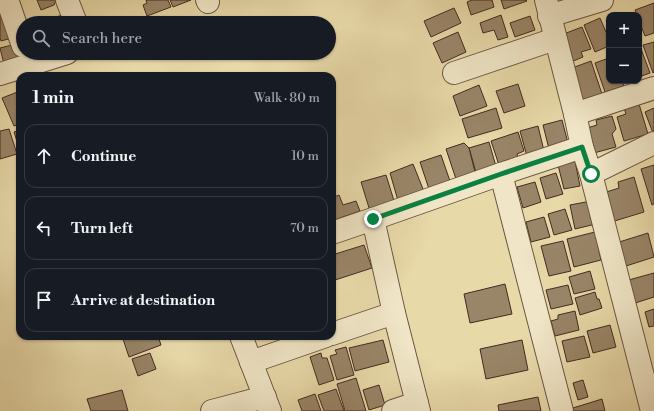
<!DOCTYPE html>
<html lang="en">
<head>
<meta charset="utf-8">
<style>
  body { margin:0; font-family:"Libre Bodoni",serif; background:#242831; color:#f1f3f6 }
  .controls { position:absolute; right:12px; top:12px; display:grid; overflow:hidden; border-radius:8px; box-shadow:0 1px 3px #0004 }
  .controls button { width:36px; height:36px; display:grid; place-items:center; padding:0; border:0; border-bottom:1px solid #363941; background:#171b24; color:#f1f3f6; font:20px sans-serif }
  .stop { position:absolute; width:12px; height:12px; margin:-9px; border:3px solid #0b8043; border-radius:50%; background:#fff }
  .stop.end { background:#0b8043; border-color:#fff; box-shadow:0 1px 4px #0008 }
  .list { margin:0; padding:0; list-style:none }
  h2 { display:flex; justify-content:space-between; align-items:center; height:52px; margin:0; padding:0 16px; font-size:17px }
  h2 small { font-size:13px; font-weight:400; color:#9ea1a6 }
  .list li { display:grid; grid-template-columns:26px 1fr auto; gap:12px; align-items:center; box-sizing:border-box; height:64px; margin:0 8px 8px; padding:0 8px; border:1px solid #363941; border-radius:12px }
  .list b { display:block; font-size:15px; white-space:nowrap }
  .list em { font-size:13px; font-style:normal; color:#9ea1a6 }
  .icon { flex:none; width:22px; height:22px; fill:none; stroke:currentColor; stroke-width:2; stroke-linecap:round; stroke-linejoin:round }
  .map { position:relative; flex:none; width:654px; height:411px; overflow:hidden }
  .search { position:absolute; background:#171b24; box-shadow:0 1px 3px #0004; left:16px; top:16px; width:320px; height:44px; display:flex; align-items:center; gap:10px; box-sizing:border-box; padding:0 14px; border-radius:22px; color:#9ea1a6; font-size:15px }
  .panel { position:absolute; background:#171b24; box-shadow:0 1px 3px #0004; left:16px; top:72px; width:320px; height:268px; border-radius:12px }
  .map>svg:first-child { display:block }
</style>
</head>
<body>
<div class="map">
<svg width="654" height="411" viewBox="0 0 654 411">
  <rect width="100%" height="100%" fill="#e8d9a9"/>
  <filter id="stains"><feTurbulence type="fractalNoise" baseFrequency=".005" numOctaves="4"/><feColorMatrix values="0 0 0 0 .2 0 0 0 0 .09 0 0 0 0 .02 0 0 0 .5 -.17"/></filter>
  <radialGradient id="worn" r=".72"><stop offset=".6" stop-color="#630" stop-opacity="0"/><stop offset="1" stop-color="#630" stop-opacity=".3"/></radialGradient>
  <g fill="#998568" stroke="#432b21">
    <polygon points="37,0 56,0 54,5 41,10"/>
    <polygon points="146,0 168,0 171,7 147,16 143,5 147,3"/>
    <polygon points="170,0 191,0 173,7"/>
    <polygon points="472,0 492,0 494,7 471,15 467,2"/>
    <polygon points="501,0 526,0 527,1 504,9"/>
    <polygon points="0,3 12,38 1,41 0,38"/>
    <polygon points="654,3 654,33 645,36 639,21 639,15 637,15 635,10"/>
    <polygon points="454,8 461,23 431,37 424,21"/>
    <polygon points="63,15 65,23 44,23 44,20"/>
    <polygon points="501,15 508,37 498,40 494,30 483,33 480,23"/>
    <polygon points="530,16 535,30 515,37 510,23"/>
    <polygon points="600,18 609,39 609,46 595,52 584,25"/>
    <polygon points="582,27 591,49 581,52 583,57 571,62 561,35"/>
    <polygon points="458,32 466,52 442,63 433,43"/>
    <polygon points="654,42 654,72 653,73 643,45"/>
    <polygon points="16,44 21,63 5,68 0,48"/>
    <polygon points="640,46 650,73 639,77 639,47"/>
    <polygon points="609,58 609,81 622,81 624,86 605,92 595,63"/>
    <polygon points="591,61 602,94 583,101 572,68"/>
    <polygon points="518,84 525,106 504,113 496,91"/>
    <polygon points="479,85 487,106 460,116 453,96"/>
    <polygon points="20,91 20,124 14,126 2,98"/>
    <polygon points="639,104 648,134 624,141 617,117 626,114 624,108"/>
    <polygon points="496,108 502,128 468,138 462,119"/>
    <polygon points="654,108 654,132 653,133 645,112"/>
    <polygon points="612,116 616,129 612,134 616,147 594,153 587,128 597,125 596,120"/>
    <polygon points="562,120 569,147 550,153 543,125"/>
    <polygon points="538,126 545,155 528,160 520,131"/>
    <polygon points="9,129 17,154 0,159 0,131"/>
    <polygon points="20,130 20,147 19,148 14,132"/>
    <polygon points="518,132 524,151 517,154 519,161 500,168 491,141"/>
    <polygon points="489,142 497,170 477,176 469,148"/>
    <polygon points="464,143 469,148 475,172 456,179 446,149"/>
    <polygon points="441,155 451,184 430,192 420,162"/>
    <polygon points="575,161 580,186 564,189 558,165"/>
    <polygon points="413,164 425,194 399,204 390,173"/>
    <polygon points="654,165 654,204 652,205 641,169"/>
    <polygon points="556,173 563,194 546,199 540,178"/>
    <polygon points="386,175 395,204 370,211 361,182"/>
    <polygon points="634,177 644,212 608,223 600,194 619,188 618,182"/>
    <polygon points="535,182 541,202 523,208 517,187"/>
    <polygon points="339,195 343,205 356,201 360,211 334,220 332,215 332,198"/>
    <polygon points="591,201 596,224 575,229 570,205"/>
    <polygon points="565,209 572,230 554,235 548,214"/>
    <polygon points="544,217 550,237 531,242 526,222"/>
    <polygon points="595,232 601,260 574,267 567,239"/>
    <polygon points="648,233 654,257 623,267 616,243"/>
    <polygon points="563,241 571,271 549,276 541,246"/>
    <polygon points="364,245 372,268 332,281 332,255"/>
    <polygon points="590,271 595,289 574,294 569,277"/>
    <polygon points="654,273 654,297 632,304 625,281"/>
    <polygon points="505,284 512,314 470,323 464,294"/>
    <polygon points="568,285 573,304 551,309 546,290"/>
    <polygon points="595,292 597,299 599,299 602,308 580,315 575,298"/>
    <polygon points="654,309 654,326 649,327 645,312"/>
    <polygon points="575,311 579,330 555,336 551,321 558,319 558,315"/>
    <polygon points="610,325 616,347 593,353 587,331"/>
    <polygon points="122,336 158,336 161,345 129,357"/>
    <polygon points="584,336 590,357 567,362 562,341"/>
    <polygon points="383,340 389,362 355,371 349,348"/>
    <polygon points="522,340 528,370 486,379 480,349"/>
    <polygon points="346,347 354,375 337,380 330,356 337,354 335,350"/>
    <polygon points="150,353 156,369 138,376 132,359"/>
    <polygon points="321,353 322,358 327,358 334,380 319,385 310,357"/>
    <polygon points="356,378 366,411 345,411 337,384"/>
    <polygon points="583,380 588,397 578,400 573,383"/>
    <polygon points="379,385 385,405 369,410 363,390"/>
    <polygon points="336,389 344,411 324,411 318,395"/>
    <polygon points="122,390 128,411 91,411 87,399"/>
    <polygon points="315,394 321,411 302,411 298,400"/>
    <polygon points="538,397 541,411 499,411 498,405"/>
    <polygon points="602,399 605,411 574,411 573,408"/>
  </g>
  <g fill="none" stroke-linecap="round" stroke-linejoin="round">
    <defs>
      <g id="minor">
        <polyline points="67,0 76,23"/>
        <polyline points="207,0 208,2"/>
        <polyline points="546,0 575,114 582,147 591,174 652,411"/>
        <polyline points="9,5 23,46"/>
        <polyline points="549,16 602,0"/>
        <polyline points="454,73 555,39"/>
        <polyline points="0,74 67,53"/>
        <polyline points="575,114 654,88"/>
        <polyline points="501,174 562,411"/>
        <polyline points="591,174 654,143"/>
        <polyline points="332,233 373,219"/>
        <polyline points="332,334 394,313"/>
        <polyline points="241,336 270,411"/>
        <polyline points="251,362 326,336"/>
        <polyline points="212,411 265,397"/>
        <polyline points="393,411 417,403"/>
        <polyline points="419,411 394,313 373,219 501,174 582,147"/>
      </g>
    </defs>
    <use href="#minor" stroke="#6c5643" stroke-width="24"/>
    <use href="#minor" stroke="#f0e6c7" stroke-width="22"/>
  </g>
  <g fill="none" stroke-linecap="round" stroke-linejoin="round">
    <polyline stroke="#0b8043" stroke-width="5" points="373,219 501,174 582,147 591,174"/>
  </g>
  <rect width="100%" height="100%" filter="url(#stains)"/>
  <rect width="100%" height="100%" fill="url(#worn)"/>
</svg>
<div class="controls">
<button>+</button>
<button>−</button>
</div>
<div class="stop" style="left:591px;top:174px"></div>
<div class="stop end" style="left:373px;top:219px"></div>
<div class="search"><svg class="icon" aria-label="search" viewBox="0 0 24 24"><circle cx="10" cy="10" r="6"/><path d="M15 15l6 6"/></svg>Search here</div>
<section class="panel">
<h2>1 min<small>Walk · 80 m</small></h2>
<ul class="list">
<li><svg class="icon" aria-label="ahead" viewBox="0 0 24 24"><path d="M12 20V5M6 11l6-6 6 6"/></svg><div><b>Continue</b></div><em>10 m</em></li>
<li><svg class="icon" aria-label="left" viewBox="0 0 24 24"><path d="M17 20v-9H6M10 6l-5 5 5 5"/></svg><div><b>Turn left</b></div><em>70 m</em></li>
<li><svg class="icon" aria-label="arrive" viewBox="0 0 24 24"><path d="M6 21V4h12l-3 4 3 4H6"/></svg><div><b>Arrive at destination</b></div></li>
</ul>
</section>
</div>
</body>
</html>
